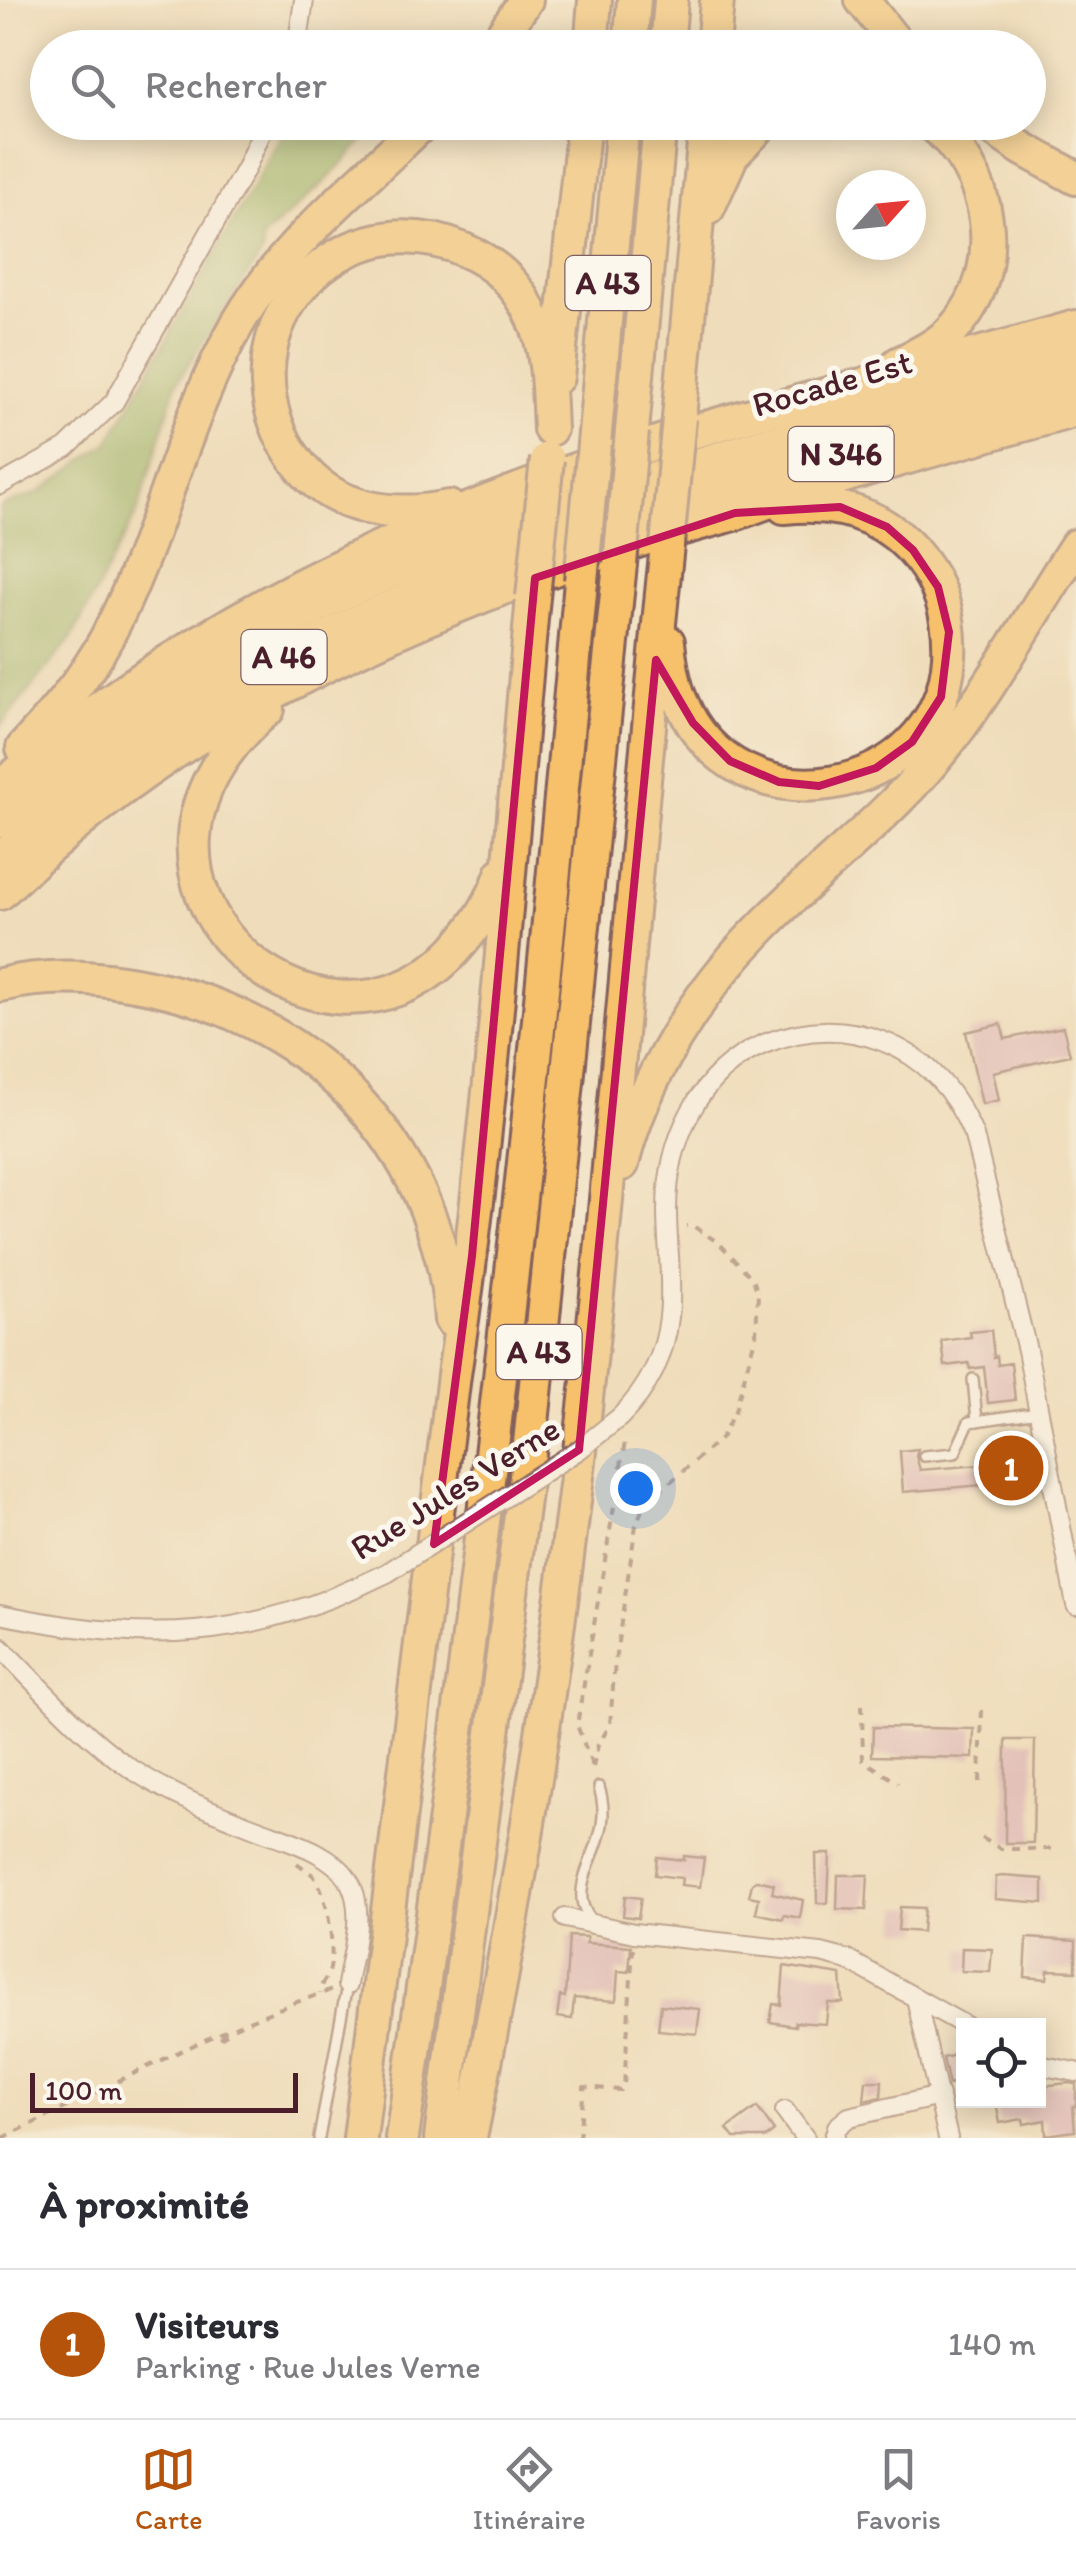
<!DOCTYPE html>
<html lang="fr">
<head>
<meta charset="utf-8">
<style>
  body { margin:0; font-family:Itim,sans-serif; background:#f7f7f7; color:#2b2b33 }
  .controls { position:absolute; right:30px; bottom:30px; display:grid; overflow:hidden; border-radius:0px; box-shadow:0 5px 25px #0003 }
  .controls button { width:90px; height:90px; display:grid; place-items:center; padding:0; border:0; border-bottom:2px solid #e1e1e2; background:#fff; color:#2b2b33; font:50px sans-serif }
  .compass { position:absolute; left:836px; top:170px; width:90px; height:90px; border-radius:50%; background:#fff; box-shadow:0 5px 25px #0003; rotate:63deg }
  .scale { position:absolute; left:30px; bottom:25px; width:268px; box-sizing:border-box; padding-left:10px; border:5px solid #4a1f2b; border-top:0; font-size:28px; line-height:35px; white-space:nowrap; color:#4a1f2b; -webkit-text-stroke:8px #fbf7ec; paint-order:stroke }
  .you { position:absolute; left:635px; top:1488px; width:35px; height:35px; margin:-25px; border:8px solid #fff; border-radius:50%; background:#1a73e8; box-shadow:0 0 0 15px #1a73e833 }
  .badge { display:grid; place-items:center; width:65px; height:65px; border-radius:50%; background:#b45309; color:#fff; font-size:32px; font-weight:700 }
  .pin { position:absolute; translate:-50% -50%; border:5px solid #fff; box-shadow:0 2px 10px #0006 }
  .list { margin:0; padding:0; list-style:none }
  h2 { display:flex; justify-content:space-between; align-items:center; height:130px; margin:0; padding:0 40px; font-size:42px }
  h2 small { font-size:32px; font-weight:400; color:#7c7c81 }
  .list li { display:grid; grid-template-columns:65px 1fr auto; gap:30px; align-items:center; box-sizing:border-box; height:150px; padding:0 40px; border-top:2px solid #e1e1e2 }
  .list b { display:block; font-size:38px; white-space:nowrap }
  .list p { margin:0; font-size:32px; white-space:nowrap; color:#7c7c81 }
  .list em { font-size:32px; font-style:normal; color:#7c7c81 }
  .icon { flex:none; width:55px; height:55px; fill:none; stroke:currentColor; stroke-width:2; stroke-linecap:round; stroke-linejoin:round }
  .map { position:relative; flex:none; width:1076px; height:2138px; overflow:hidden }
  .search { position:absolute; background:#fff; box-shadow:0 5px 25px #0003; left:30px; right:30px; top:30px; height:110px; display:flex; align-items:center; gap:25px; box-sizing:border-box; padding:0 35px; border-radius:55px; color:#7c7c81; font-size:38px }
  .sheet { height:280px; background:#fff }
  nav { display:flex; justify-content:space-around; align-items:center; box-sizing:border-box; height:140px; border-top:2px solid #e1e1e2; background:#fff; font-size:28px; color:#7c7c81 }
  nav a { display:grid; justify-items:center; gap:5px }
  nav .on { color:#b45309 }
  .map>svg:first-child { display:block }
</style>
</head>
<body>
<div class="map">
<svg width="1076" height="2138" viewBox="0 0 1076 2138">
  <rect width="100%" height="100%" fill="#fbf7ec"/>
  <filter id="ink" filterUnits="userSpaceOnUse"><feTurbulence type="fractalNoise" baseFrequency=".01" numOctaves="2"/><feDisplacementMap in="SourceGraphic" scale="20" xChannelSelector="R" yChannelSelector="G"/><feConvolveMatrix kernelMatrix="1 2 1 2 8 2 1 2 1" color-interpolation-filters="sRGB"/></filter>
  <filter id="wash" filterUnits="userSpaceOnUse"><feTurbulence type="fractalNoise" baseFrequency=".0048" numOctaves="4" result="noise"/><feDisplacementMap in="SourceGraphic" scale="40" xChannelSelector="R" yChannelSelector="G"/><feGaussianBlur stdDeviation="2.25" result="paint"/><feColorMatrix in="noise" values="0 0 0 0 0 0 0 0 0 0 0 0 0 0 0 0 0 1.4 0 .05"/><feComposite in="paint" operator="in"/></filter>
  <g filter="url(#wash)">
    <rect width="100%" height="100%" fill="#efdcba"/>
    <polygon fill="#8eb064" stroke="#6c6848" stroke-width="2.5" points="308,122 379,123 328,179 262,238 263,252 177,382 137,513 72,637 0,727 0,507 40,492 109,442 280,138"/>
    <g id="blocks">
      <g fill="#d49eb7">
        <polygon points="1001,1024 1005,1039 1063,1027 1070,1055 993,1072 999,1100 982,1104 966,1032"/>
        <polygon points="991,1330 994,1357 997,1356 998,1365 1011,1363 1015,1400 988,1403 984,1367 970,1369 969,1363 945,1366 942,1341 971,1337 970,1332"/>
        <polygon points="918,1449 916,1456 920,1470 980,1465 982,1485 903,1492 900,1451"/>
        <polygon points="873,1727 974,1729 973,1758 872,1756"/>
        <polygon points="1006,1740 1035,1740 1033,1843 1005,1843"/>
        <polygon points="816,1854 830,1854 828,1903 817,1903"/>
        <polygon points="684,1856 704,1858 700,1887 681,1885 682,1878 655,1875 657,1857 684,1860"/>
        <polygon points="838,1875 868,1875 866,1910 837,1909"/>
        <polygon points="1003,1876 1043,1879 1043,1903 995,1899 996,1877"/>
        <polygon points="757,1880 774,1884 772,1893 803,1900 800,1918 784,1915 783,1919 756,1913 759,1898 749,1896 752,1884"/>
        <polygon points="625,1896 641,1898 638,1918 623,1916"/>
        <polygon points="900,1907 924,1908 922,1932 898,1930"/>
        <polygon points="569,1936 587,1937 586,1943 631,1946 629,1972 618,1971 616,2001 574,1998 572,2019 557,2017 560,1996 565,1997"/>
        <polygon points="1027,1938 1076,1941 1076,1971 1048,1970 1047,1979 1025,1977"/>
        <polygon points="962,1948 992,1949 990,1972 961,1971"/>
        <polygon points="784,1966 841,1975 843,2003 828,2003 826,2024 795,2022 795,2026 770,2022 773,2004 781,2005"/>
        <polygon points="661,2005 700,2009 697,2034 658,2030"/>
        <polygon points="964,2053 964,2081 949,2085 943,2058"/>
        <polygon points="866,2081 882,2081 881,2097 864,2101"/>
        <polygon points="1068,2083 1076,2084 1076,2106 1073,2106 1075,2131 1046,2135 1045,2120 1024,2124 1023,2119 1000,2123 996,2103 1043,2100 1041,2086"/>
        <polygon points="757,2107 774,2131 765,2138 734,2138 727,2129"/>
      </g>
    </g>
  </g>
  <g filter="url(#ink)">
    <use href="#blocks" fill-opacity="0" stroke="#84615d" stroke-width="2.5"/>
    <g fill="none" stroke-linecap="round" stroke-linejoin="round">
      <defs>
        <g id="lane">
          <polyline points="973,1379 977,1421"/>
          <polyline points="924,1456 955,1453 969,1422 1039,1412"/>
          <path d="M 592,1922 C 588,1915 583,1909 582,1900 C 579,1863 615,1836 599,1787"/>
          <polyline points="319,2138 347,1985"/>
        </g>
        <g id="street">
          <polyline points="297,48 304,0"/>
          <polyline points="0,485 66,448 114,402 246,168 266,122"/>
          <path d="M 620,1417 C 647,1390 665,1356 669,1317 C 673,1282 667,1246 667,1211 C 667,1142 697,1072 764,1044 C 803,1028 843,1026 882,1041 C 928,1058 956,1092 974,1136 L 1027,1350 L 1076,1605"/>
          <path d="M 0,1614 C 149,1645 249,1641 387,1573"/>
          <path d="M 0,1647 C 41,1688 82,1735 130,1768 C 169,1794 211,1811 255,1828 C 285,1840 329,1850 348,1879 C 367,1910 352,1952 347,1985"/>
          <polyline points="565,1918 634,1933 821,1953 848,1960 966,2026"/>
          <polyline points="916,1998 948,2138"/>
          <polyline points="1038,2065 1076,2072"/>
          <polyline points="785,2111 805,2138"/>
          <polyline points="834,2138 837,2127 849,2117 939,2096"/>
        </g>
        <g id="highway">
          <polyline points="862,0 900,48"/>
          <polyline points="493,48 526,0"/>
          <polyline points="591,48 595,0"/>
          <polyline points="630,48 634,0"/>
          <polyline points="667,48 671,0"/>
          <polyline points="713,48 717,0"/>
          <polyline points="983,122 1023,149 1076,178"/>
          <polyline points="708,208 732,155 764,122"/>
          <path d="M 898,364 C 919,354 940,344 955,327 C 1009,267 992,168 929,122"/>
          <polyline points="557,377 584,122"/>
          <polyline points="679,418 706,122"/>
          <polyline points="632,431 660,122"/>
          <polyline points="903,436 1076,385"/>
          <polyline points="594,444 623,122"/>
          <path d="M 449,507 C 395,518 333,511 298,463 C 210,346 329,192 464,250 C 495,263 519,286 533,317 C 549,352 548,391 550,429"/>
          <path d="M 668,642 C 670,662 673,683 681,701 C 736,834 940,800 949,657 C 951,620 942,587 919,558 C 885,514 837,501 784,507"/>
          <path d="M 268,709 C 68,879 320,1094 454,951 C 475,928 492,904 502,874"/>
          <path d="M 23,748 C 54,714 84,680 106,639 C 160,538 181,422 238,323 C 285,242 358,186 424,122"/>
          <path d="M 0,788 C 175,633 395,528 616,456 C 768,406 923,371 1076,327"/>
          <path d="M 0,821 C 80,750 166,688 259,636 C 373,573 494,530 617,490 C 769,441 923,399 1076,355"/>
          <path d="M 0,860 C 233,633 547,539 851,451"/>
          <path d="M 0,893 C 169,726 384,626 606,551 C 649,536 693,526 737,513 C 765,503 793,492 822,483 C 906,456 991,434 1076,410"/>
          <path d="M 0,985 C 42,975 87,976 129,983 C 303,1010 440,1140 451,1320"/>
          <path d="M 622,1164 C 644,1077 696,994 759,930 C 815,872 881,823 933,761 C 989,695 1029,617 1076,546"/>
          <path d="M 360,2138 L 454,1375 C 493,1117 509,856 533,597"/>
          <path d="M 402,2138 C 476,1621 535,1101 581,581"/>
          <polyline points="441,2138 529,1453 620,564"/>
          <path d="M 470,2138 C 528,1856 570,1571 598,1284 C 622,1038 641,791 667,545"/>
        </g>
      </defs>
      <use href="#lane" stroke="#84615d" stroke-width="14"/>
      <use href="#street" stroke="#84615d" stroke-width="22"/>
      <use href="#highway" stroke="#84615d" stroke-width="38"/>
      <g stroke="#84615d" stroke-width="4" stroke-dasharray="8 8" stroke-linecap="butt">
        <polyline points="862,1705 863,1760 898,1783"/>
        <polyline points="592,1765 577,1725 626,1436"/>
        <polyline points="593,1767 598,1745 610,1725 615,1661 636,1525 644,1505 721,1438 735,1411 756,1334 758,1294 753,1279 719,1243 693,1226 686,1226"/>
        <polyline points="980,1782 982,1707"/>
        <polyline points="982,1838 1001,1849 1057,1849"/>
        <path d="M 297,1863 C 303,1868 311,1872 315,1878 C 328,1895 336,1952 329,1972 C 325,1981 320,1984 320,1994"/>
        <polyline points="220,2038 229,2033"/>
        <path d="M 3,2138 C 111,2086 218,2027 332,1990"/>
        <polyline points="579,2138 584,2087 620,2090 624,2086 633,1948"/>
      </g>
      <use href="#lane" stroke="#fff" stroke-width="9"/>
      <use href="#street" stroke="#fff" stroke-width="18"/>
      <use href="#highway" stroke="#f6c16b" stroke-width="32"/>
      <defs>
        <polyline id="street-bridge" points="387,1573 580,1449 620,1417"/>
        <g id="highway-bridge">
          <polyline points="667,545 679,418"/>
          <polyline points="620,564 632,431"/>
          <polyline points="581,581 594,444"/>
          <polyline points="533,597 547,459"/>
        </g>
      </defs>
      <use href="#street-bridge" stroke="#84615d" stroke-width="22" stroke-linecap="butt"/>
      <use href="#highway-bridge" stroke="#84615d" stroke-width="38" stroke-linecap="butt"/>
      <use href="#street-bridge" stroke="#fff" stroke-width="18"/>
      <use href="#highway-bridge" stroke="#f6c16b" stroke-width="32"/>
    </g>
  </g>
  <path d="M0 0H1076V2138H0ZM 840,507 L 887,527 L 913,550 L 938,587 L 949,632 L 941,697 L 912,742 L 876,768 L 819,786 L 779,782 L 730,761 L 693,723 L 656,660 L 579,1450 L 434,1544 L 472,1256 L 535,578 L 735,513 Z" fill="#efdcba" fill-opacity=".55" fill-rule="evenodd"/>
  <path fill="none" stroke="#c2185b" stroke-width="8" stroke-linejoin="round" d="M 840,507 L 887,527 L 913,550 L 938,587 L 949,632 L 941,697 L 912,742 L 876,768 L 819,786 L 779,782 L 730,761 L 693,723 L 656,660 L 579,1450 L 434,1544 L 472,1256 L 535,578 L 735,513 Z"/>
  <g text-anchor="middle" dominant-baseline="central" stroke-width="10" stroke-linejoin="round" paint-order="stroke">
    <g fill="#fbf7ec" stroke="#7f6065" stroke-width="2.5">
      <rect x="565.5" y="256" width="85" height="54" rx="8"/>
      <rect x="788.5" y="427" width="105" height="54" rx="8"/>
      <rect x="241.5" y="630" width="85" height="54" rx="8"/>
      <rect x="496.5" y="1325" width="85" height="54" rx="8"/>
    </g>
    <g font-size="32" font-weight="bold" fill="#4a1f2b">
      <text x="608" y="283">A 43</text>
      <text x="841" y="454">N 346</text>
      <text x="284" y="657">A 46</text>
      <text x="539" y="1352">A 43</text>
    </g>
    <g font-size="35" fill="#4a1f2b" stroke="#fbf7ec">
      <text transform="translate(832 383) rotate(-16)">Rocade Est</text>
      <text transform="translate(455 1488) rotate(-32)">Rue Jules Verne</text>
    </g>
  </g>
</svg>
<div class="controls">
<button><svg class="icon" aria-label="locate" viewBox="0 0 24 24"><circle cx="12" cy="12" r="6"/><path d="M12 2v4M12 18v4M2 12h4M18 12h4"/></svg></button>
</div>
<svg class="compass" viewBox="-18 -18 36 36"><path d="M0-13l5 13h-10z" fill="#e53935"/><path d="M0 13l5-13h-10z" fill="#7c7c81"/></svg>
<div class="scale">100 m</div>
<div class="you"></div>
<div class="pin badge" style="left:1011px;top:1468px">1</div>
<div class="search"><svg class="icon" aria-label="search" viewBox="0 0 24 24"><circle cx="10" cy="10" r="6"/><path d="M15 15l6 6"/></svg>Rechercher</div>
</div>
<section class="sheet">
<h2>À proximité<small></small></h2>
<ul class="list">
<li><span class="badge">1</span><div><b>Visiteurs</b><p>Parking · Rue Jules Verne</p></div><em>140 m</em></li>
</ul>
</section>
<nav>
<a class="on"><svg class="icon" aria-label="map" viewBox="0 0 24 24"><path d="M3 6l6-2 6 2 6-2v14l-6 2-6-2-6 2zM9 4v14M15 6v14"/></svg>Carte</a>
<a><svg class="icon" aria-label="directions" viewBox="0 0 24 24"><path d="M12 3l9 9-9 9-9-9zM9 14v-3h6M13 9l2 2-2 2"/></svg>Itinéraire</a>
<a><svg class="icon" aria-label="saved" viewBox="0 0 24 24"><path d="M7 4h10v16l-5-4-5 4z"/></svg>Favoris</a>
</nav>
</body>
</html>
